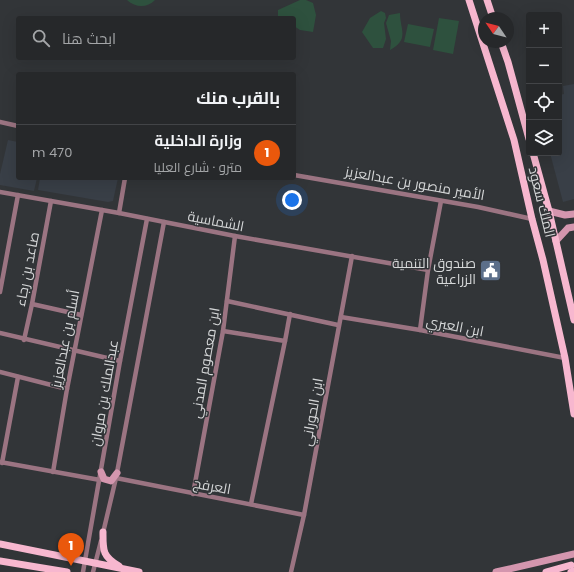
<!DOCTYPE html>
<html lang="ar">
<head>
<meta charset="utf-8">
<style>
  body { margin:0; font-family:Poppins,Cairo,sans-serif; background:#2e3032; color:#f1f3f6; direction:rtl }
  .controls { position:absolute; right:12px; top:12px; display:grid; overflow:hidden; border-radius:4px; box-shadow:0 4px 16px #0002 }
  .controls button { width:36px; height:36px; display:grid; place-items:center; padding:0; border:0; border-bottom:1px solid #424447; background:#26282a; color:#f1f3f6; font:20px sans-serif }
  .compass { position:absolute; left:478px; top:12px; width:36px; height:36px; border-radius:50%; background:#26282a; box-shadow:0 4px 16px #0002; rotate:305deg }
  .you { position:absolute; left:292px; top:200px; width:14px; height:14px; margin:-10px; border:3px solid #fff; border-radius:50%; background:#1a73e8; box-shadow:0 0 0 6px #1a73e833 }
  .badge { display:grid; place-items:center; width:26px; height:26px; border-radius:50%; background:#ea580c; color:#fff; font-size:13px; font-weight:700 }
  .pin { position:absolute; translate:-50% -33px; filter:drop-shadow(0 1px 2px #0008) }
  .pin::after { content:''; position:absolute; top:21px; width:14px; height:12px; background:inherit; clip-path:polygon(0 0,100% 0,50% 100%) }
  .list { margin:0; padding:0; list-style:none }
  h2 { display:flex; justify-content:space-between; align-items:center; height:52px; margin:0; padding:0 16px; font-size:17px }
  h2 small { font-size:13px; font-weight:400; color:#a4a6a8 }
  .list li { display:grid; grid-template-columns:26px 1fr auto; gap:12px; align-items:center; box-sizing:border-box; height:56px; padding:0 16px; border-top:1px solid #424447 }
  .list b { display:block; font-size:15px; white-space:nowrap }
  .list p { margin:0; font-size:13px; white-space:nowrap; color:#a4a6a8 }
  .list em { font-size:13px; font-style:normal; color:#a4a6a8 }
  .icon { flex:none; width:22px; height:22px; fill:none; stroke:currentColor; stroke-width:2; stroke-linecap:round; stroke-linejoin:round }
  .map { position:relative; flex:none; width:574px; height:572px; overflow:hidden; direction:ltr }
  .search { position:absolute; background:#26282a; box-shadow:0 4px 16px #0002; left:16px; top:16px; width:280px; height:44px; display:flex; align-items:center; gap:10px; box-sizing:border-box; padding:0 14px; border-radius:4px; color:#a4a6a8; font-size:15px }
  .panel { position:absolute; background:#26282a; box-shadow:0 4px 16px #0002; left:16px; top:72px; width:280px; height:108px; border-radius:4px; direction:rtl }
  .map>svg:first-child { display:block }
</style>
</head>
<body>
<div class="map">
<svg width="574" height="572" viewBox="0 0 574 572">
  <rect width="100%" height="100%" fill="#323538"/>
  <g fill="#393f47">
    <polygon points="574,84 574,199 563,202 550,153 559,153 559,95 564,94 563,86"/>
    <polygon points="8,140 18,142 18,178 37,178 34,191 0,185 0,174"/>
    <polygon points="40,178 118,178 113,201 108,202 38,190"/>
  </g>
  <g fill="#2e513e">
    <path d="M 127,0 L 155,0 C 147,8 136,8 127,0 Z"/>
    <polygon points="300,0 306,0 313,3 316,15 313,32 300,30 294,26 294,18 278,18 278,10"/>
    <polygon points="381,11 385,13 386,18 384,23 386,39 383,48 373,48 362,32 370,18"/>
    <path d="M 400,13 C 400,30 410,39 390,50 L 391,41 L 386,23 L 389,15 Z"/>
    <polygon points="439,18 459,21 453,54 433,50"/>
    <polygon points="408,24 434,29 430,47 404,42"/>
  </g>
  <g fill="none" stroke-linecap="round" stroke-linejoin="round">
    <g stroke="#9b7482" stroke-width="4.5">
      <polyline points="0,122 18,126"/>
      <polyline points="294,175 478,207 532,219"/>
      <polyline points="0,192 119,213 235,236 428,270"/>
      <polyline points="119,213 125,178"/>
      <polyline points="0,292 18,195"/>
      <polyline points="227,301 338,325"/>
      <polyline points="32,304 81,315"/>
      <polyline points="341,317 420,330 565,358"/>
      <polyline points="420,330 428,270 441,201"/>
      <polyline points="223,331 285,341 251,504"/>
      <polyline points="0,333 120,361"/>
      <polyline points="24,340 32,304 51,201"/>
      <polyline points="285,341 290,314"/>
      <polyline points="0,372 67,389"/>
      <polyline points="0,462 100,480"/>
      <polyline points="2,463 18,377"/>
      <polyline points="53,472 67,389 102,210"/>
      <polyline points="116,478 304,515"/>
      <polyline points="193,494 223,331 235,236"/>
      <polyline points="103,533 116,478 164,222"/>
      <polyline points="83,572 120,361 147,219"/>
      <polyline points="93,572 101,541"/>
      <polyline points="291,572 304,515 352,256"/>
    </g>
    <g stroke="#d496ae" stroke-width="7">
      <polyline points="549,211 565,215 574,214"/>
      <polyline points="556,241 568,228 574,227"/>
      <polyline points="101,472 104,479 111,481 117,473"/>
      <polyline points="496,572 574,554"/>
    </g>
    <g stroke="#f7b7cf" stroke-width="7">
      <polyline points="469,0 514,140 532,219 543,260 565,358 574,414"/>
      <polyline points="487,0 493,18"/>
      <polyline points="501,42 508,62 529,139"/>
      <polyline points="533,153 549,211 574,320"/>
      <path d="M 103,532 C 103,550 102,556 119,566"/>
      <polyline points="0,544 139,572"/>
      <polyline points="0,561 67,572"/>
      <polyline points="546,572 571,565"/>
      <polyline points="571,572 573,571"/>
    </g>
  </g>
  <defs>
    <symbol id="civic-square" viewBox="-11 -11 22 22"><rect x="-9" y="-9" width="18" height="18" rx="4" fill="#5c6f8a" stroke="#323538"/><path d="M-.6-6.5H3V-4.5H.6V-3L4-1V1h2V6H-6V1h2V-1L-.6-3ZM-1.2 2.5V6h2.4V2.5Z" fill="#fff"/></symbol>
  </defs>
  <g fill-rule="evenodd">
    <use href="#civic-square" x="478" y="258" width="25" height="25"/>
  </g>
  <g text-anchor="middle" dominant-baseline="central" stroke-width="3" stroke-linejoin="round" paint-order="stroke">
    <g font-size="14" fill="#d5d7d8" stroke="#323538">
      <text transform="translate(415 183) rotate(10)">الأمير منصور بن عبدالعزيز</text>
      <text transform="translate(542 202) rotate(76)">الملك سعود</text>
      <text transform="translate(216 221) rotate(11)">الشماسية</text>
      <text transform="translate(27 269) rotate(-79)">صاعد بن رجاء</text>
      <text transform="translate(455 326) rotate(11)">ابن العبري</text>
      <text transform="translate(65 339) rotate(-79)">أسلم بن عبدالعزيز</text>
      <text transform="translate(205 363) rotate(-80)">ابن معصوم المدني</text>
      <text transform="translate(104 393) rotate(-80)">عبدالملك بن مروان</text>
      <text transform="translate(312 412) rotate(-80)">ابن الحوراني</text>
      <text transform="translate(212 486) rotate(10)">العرفج</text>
    </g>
    <g font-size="14" fill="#d5d7d8" stroke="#323538" text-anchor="end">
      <text x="476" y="263">صندوق التنمية<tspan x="476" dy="16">الزراعية</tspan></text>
    </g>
  </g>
</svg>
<div class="controls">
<button>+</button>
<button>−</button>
<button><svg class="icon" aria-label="locate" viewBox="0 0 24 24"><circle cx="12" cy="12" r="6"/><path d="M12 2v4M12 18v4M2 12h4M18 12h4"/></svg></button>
<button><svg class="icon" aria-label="layers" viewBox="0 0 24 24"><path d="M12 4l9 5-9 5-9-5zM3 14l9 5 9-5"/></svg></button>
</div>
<svg class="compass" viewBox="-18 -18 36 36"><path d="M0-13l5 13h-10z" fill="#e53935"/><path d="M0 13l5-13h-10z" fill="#a4a6a8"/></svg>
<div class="you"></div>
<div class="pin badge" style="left:71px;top:566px">1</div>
<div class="search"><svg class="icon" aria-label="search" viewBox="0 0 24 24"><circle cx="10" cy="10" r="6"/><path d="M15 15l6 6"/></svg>ابحث هنا</div>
<section class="panel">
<h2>بالقرب منك<small></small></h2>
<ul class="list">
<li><span class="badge">1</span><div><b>وزارة الداخلية</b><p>مترو · شارع العليا</p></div><em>470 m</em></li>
</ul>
</section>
</div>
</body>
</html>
